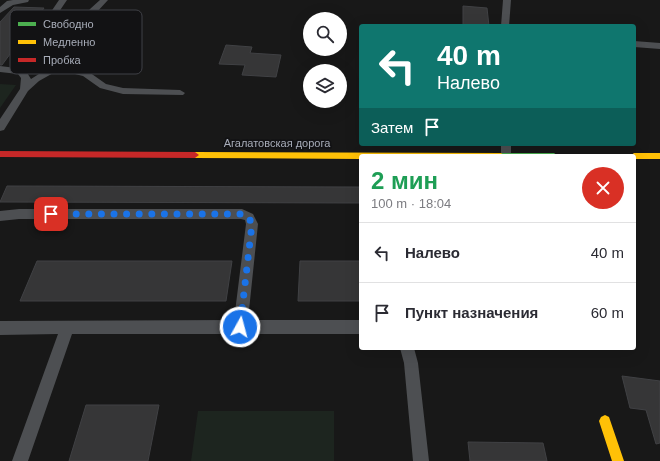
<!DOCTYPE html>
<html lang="ru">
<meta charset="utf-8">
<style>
:root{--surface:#fff;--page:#f2f2f3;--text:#2b2b33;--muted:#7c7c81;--line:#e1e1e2}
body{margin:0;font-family:Arial,sans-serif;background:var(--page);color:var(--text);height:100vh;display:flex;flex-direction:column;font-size:15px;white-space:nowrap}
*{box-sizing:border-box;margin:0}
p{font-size:13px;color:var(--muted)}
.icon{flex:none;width:22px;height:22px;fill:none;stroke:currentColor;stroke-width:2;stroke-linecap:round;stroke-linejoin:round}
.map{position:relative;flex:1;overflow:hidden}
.side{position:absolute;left:359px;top:154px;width:277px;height:196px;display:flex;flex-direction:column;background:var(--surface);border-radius:4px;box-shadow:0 4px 16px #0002}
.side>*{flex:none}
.top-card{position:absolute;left:359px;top:24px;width:277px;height:122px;border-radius:4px;box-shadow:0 4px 16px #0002;background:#0f766e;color:#fff;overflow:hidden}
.tools{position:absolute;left:303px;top:12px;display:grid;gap:8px}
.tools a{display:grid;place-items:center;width:44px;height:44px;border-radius:50%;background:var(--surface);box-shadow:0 4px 16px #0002;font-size:20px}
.pin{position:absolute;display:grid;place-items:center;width:34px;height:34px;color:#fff;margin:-17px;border-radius:8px;box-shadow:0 2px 6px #0006}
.me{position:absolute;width:44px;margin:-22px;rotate:7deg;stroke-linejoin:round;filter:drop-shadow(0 0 3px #0008)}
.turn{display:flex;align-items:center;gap:14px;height:84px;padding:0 12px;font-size:18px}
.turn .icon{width:52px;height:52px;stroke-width:2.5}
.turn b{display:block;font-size:28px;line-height:34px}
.then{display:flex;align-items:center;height:38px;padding:0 12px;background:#0003;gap:8px;font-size:15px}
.round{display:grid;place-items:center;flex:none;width:42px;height:42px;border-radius:21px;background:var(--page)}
.headline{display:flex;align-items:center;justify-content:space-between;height:68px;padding:0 12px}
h1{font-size:24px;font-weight:700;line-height:30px;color:#1e9e55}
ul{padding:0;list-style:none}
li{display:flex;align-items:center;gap:12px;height:60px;padding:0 12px;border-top:1px solid var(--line)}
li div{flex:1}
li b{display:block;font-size:15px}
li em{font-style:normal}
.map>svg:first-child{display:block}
.green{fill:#1d251f}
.building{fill:#363637;stroke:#404144}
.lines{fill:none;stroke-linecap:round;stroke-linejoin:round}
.lane{fill:#4d4f52;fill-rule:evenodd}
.fast{fill:#4caf50;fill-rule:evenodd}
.slow{fill:#ffc107;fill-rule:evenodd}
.jam{fill:#c62828;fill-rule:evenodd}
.route{stroke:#1a73e8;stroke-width:7;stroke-dasharray:0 12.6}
.labels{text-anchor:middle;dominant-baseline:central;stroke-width:3.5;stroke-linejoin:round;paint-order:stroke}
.street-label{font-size:11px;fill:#a8adb9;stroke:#121214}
.key{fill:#121214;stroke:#3f4046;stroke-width:1}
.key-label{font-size:11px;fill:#a8adb9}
</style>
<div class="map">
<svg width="660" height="461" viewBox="0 0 660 461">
<rect width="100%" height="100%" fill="#181818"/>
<path class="green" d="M0,84L16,85L0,108Z
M198,411H334V461H191Z"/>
<path class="building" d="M463,6L487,8L489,26H463Z
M14,7L44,8L2,65H0V22Z
M226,45L252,47L250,53L281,55L276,77L242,75L245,65L219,64Z
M7,186L361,187V203L0,202Z
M37,261H232L226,301H20Z
M300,261H361V301H298Z
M622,376L660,381V443L656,444L646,410L630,408Z
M86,405H159L148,461H69Z
M468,442L543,443L547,461H470Z"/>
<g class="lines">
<path class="lane" d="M13,0H29L28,2L13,5L0,13V7L7,1Z
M59,0H67L25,62L26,71L31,79L50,67L90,9L100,0H108L96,13L59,66L71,67L89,72L106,84L123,88L180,90L185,93L183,95L123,94L100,88L83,76L71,73L55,72L39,81L28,91L4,130L0,131V119L20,89L21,78L18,74L0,72V66L16,68L17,62Z
M503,0H511L509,26H501Z
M634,41L660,43V49L634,47Z
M501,144H511V156H501Z
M19,209H242L253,214L258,224L248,320H361V334H72L28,461H12L58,334L0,335V321L234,320L246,224L245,220L241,219H19L0,221V211Z
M400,348H414L418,363L429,461H413L404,363Z"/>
<path class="fast" d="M501,153H554L558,156H497Z"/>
<path class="slow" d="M195,152L501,153L505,156H361V159L195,158L191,155Z
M634,153H660V159H634V156H630Z
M605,415L609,417L624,461H612L599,421L601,417Z"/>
<path class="jam" d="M0,151L195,152L199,155L195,158L0,157Z"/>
</g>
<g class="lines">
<path class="route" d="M51,214H242L249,218L252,224L240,327"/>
</g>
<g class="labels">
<g class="street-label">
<text x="277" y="143">Агалатовская дорога</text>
</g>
</g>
<rect x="10" y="10" width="132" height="64" rx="6" class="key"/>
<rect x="18" y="22" width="18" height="4" fill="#4caf50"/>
<rect x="18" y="40" width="18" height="4" fill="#ffc107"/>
<rect x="18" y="58" width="18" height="4" fill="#c62828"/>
<g class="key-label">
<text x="43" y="28">Свободно</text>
<text x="43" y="46">Медленно</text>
<text x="43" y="64">Пробка</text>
</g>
</svg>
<div class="tools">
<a><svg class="icon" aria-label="search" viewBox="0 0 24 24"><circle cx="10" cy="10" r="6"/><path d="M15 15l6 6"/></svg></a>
<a><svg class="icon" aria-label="layers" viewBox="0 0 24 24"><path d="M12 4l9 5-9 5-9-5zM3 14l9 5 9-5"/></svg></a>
</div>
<div class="pin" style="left:51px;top:214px;background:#d93025"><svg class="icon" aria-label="arrive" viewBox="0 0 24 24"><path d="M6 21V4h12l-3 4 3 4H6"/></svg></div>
<svg class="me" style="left:240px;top:327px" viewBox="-20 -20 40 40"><circle r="17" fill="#1a73e8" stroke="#fff" stroke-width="3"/><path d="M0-11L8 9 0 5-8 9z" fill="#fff"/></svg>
<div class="top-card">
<div class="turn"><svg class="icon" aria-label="left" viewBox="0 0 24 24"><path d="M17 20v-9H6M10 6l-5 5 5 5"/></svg><div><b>40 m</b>Налево</div></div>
<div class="then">Затем<svg class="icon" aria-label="arrive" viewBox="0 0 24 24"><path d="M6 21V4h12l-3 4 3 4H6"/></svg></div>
</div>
<section class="side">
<div class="headline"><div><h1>2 мин</h1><p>100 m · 18:04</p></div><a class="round" style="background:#d93025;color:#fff"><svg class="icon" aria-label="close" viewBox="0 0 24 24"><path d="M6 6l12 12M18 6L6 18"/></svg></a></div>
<ul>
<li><svg class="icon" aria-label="left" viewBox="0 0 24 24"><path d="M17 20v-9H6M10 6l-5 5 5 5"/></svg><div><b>Налево</b></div><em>40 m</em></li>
<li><svg class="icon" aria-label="arrive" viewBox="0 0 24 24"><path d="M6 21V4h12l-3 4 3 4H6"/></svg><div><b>Пункт назначения</b></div><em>60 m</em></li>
</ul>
</section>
</div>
